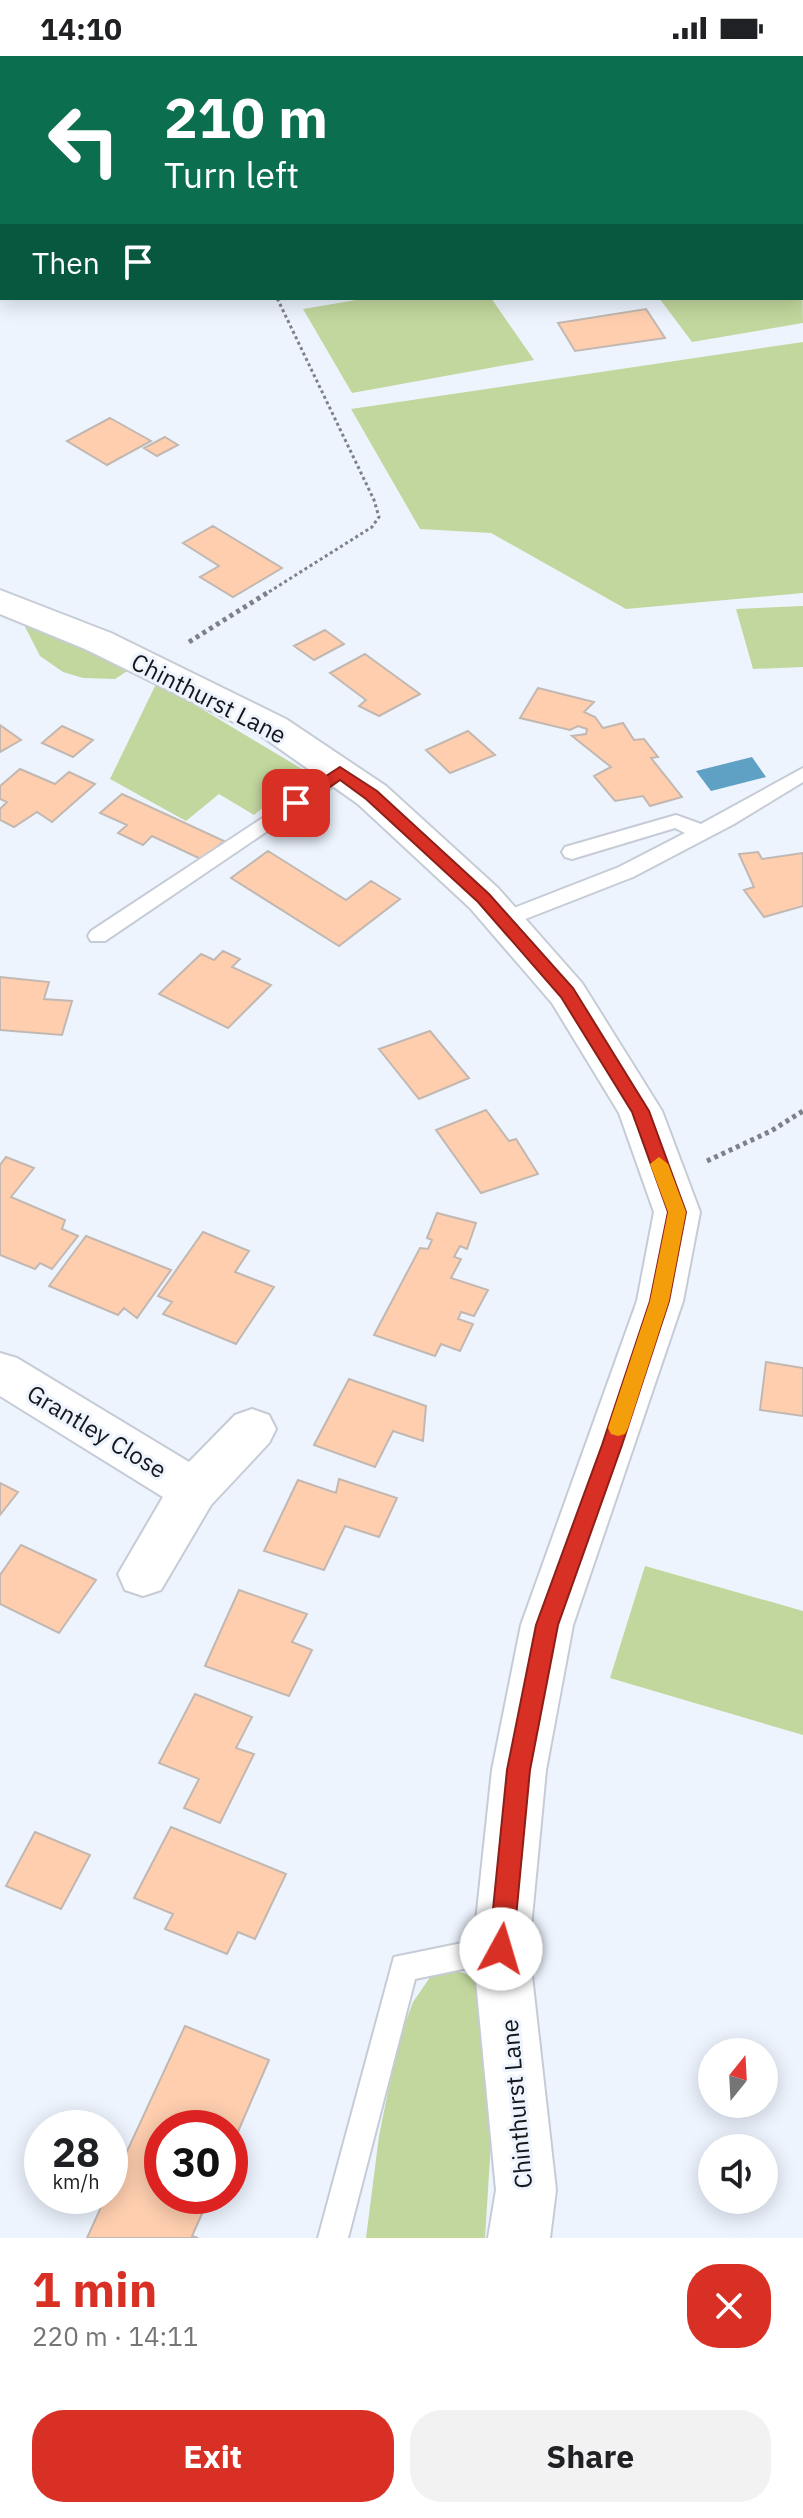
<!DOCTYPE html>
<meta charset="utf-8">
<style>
:root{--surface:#fff;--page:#f2f2f2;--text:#202124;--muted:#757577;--accent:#d93025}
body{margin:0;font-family:"IBM Plex Sans",sans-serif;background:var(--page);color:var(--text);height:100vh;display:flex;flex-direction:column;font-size:30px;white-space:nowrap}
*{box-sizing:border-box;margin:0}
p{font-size:26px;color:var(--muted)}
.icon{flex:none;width:44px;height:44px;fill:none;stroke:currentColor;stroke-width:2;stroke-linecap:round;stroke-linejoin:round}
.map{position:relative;height:2182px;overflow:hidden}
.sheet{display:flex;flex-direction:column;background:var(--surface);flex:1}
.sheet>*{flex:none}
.guide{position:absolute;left:0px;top:0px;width:804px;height:244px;box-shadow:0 4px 20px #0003;background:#0b6e4f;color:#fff;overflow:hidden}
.needle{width:52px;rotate:18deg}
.controls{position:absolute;left:698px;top:1982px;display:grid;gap:16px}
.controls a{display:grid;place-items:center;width:80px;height:80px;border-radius:50%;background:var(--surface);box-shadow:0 4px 20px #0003;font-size:40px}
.speed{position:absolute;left:24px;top:2054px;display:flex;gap:16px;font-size:40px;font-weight:700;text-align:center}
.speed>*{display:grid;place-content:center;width:104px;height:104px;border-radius:50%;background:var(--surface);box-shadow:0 4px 20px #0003;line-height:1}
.speed small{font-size:20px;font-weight:400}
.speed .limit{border:12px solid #d22;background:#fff;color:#111}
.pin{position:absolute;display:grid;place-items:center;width:68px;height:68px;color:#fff;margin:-34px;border-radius:16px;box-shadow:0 4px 12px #0006}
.me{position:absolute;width:88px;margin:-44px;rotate:6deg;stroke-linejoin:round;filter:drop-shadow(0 0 6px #0008)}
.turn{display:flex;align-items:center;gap:28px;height:168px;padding:0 32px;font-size:36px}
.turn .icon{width:104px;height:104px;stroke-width:2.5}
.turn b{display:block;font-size:56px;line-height:68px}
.then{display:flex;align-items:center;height:76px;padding:0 32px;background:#0003;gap:16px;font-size:30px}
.round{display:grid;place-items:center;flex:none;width:84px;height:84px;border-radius:32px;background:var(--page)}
.headline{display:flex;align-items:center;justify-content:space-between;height:136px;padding:0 32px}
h1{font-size:48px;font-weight:700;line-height:60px;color:var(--accent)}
.button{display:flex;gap:16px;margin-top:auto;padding:16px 32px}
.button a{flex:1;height:92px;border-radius:32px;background:var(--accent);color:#fff;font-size:32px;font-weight:700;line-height:92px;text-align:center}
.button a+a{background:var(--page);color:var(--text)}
.status{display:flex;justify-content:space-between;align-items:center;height:56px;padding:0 40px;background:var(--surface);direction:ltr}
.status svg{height:22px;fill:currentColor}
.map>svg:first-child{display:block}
.green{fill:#c2d79e}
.water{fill:#5fa1c4}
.building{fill:#feceaf;stroke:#c2b8b1;stroke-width:2}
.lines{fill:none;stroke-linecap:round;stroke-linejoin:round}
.lane-casing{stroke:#c6ccd6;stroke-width:4}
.street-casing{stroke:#c6ccd6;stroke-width:4}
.path-far1{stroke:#7d8188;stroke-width:3;stroke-dasharray:3 3;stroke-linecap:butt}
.path{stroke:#7d8188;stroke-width:5;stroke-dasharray:4 4;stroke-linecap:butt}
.lane{fill:#fff;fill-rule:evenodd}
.street{fill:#fff;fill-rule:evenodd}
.route{fill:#d93025;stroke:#8d1f18;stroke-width:2}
.slow{fill:#f59e0b}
.labels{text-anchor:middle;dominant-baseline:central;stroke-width:6;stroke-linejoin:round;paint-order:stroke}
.street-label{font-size:24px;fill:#15171a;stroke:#edf4fe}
</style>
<div class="status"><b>14:10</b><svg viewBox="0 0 49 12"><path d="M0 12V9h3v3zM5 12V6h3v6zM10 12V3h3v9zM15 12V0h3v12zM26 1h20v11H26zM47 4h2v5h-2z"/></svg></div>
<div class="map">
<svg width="803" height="2182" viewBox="0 0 803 2182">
<rect width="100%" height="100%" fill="#edf4fe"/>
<path class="green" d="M0,0H700L2,2V94Z
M802,212L803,267L692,286L659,242H802Z
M368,242H491L534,304L352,337L303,253Z
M803,286V537L626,553L491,477L420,473L351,353Z
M803,550V611L753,613L736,553Z
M21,563L132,612L115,623L83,622L63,616L40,600Z
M157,626L307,716L254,759L219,738L186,765L110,723Z
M645,1510L803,1555V1679L610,1622Z
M435,1914L460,1916L479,1922L499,1959L485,2182H366L379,2080L398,1986L413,1946Z"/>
<path class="water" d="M752,701L766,721L711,735L696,715Z"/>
<path class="building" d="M646,253L665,282L575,295L558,267Z
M110,362L151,385L107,409L67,385Z
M165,381L178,389L157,400L144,392Z
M213,470L282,512L233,541L200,521L219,510L183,487Z
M325,574L344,588L314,604L294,590Z
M365,598L420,638L379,660L359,650L366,644L330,617Z
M538,632L594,646L584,656L595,661L603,672L623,667L634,684L644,683L658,701L651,702L682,741L650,750L643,740L615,745L594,720L611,711L572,680L586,678L587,673L578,670L570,674L520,662Z
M0,669L21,684L0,696Z
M62,670L93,684L73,701L42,687Z
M468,675L495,699L450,717L426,694Z
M20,713L55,728L69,716L95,728L52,766L37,756L14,771L0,764V753L7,746L0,743V730Z
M122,738L224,785L203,804L152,780L143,789L118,777L127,769L100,757Z
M268,795L346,844L371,825L400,843L339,890L231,822Z
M758,796L762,803L803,797V850L764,861L744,834L754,831L739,798Z
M223,895L240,903L232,911L271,929L228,972L159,938L201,898L214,904Z
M0,921L49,926L44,943L72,945L62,979L0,974Z
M430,975L469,1022L419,1043L379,993Z
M486,1054L509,1085L516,1083L538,1118L481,1137L436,1074Z
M6,1101L34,1112L11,1141L65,1164L62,1173L78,1180L52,1213L40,1207L35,1213L0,1199V1109Z
M437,1157L476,1167L467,1193L460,1190L454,1201L461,1203L451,1222L488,1234L474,1260L461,1256L458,1263L473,1268L460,1295L441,1288L435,1300L374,1279L420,1192L428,1193L432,1184L427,1182Z
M203,1176L249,1195L235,1216L274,1231L236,1288L163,1258L172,1246L158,1240Z
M86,1180L171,1214L137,1262L124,1252L118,1259L49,1230Z
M766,1306L803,1312V1360L760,1354Z
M349,1323L426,1350L423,1385L393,1375L375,1411L314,1389Z
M339,1423L397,1442L379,1481L345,1470L324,1514L264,1495L298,1424L336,1437Z
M0,1427L18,1436L0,1459Z
M21,1489L96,1524L59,1577L0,1548V1519Z
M239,1534L307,1558L292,1586L312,1594L289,1640L205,1610Z
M195,1638L252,1661L236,1692L254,1698L220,1767L184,1752L199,1723L159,1707Z
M171,1771L286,1818L255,1883L238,1876L227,1898L165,1873L173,1858L134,1842Z
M35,1776L90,1799L61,1853L6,1830Z
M185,1970L269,2004L230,2094V2072H162V2140H210L192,2180L198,2182H87L106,2140H110V2132Z"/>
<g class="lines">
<defs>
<path id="lane" d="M715,0H729L713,2Z
M0,97H2V105H0Z
M340,711L350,717L347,721L105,885H91L88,880L91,875Z
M803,712V726L734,768L633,821L510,869H496L493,864L496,859L619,811L685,777L675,772L572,803L565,801L562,796L565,791L676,759L701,768Z
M501,1879L511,1883L515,1893L511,1903L415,1923L348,2182H318L394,1901Z"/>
<path id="street" d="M0,534L111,577L286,663L386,730L498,832L582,927L662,1055L700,1156L683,1245L573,1569L546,1714L529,1893L556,2134L550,2182H488L496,2134L473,1893L492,1714L521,1569L637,1245L654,1156L619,1057L552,947L470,852L358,748L260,679L85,593L0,558Z
M0,1297L17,1302L189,1406L235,1359L252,1353L269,1359L276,1373L269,1387L211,1449L161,1534L143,1540L125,1534L118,1518L163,1441L0,1340Z"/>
</defs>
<use href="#lane" class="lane-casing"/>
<use href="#street" class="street-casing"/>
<path class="path-far1" d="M264,539L372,471L379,461L374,444L277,242"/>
<path class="path" d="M189,586L267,537
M707,1105L771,1075L803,1055"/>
<use href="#lane" class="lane"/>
<use href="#street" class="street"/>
</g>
<path class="route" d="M340,711L377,735L489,838L573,932L649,1055L686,1156L669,1245L622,1389L558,1569L530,1714L513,1893L509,1901L501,1905L493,1901L489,1893L507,1714L536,1569L602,1389L650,1245L668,1156L632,1056L561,941L478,846L366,743L340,724L302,751H291V743Z"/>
<path class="slow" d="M659,1101L668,1108L686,1156L669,1245L628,1372L625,1378L618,1380L611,1378L608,1372L650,1245L668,1156L650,1108Z"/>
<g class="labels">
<g class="street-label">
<text transform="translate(209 642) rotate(27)">Chinthurst Lane</text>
<text transform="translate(97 1375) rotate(31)">Grantley Close</text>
<text transform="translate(516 2048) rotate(-95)">Chinthurst Lane</text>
</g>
</g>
</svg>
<div class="controls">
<a><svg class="needle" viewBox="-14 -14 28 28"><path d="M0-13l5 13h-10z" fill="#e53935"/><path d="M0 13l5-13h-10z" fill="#757577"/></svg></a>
<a><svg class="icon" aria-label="sound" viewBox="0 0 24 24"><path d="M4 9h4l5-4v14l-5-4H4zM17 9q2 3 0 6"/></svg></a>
</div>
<div class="speed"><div>28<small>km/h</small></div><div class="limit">30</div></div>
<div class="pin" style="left:296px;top:747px;background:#d93025"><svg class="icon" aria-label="arrive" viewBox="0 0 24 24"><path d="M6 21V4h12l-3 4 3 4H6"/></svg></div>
<svg class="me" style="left:501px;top:1893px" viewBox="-20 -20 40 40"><circle r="19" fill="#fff"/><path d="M0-13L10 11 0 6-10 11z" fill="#d93025"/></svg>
<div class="guide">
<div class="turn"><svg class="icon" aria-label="left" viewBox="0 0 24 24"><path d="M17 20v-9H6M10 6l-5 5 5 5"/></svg><div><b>210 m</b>Turn left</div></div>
<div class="then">Then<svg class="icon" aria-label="arrive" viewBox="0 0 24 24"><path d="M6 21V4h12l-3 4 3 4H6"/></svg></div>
</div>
</div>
<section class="sheet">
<div class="headline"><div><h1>1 min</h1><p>220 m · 14:11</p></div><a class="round" style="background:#d93025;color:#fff"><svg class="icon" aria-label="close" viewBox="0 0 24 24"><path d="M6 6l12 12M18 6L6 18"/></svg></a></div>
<div class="button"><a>Exit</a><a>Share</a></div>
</section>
